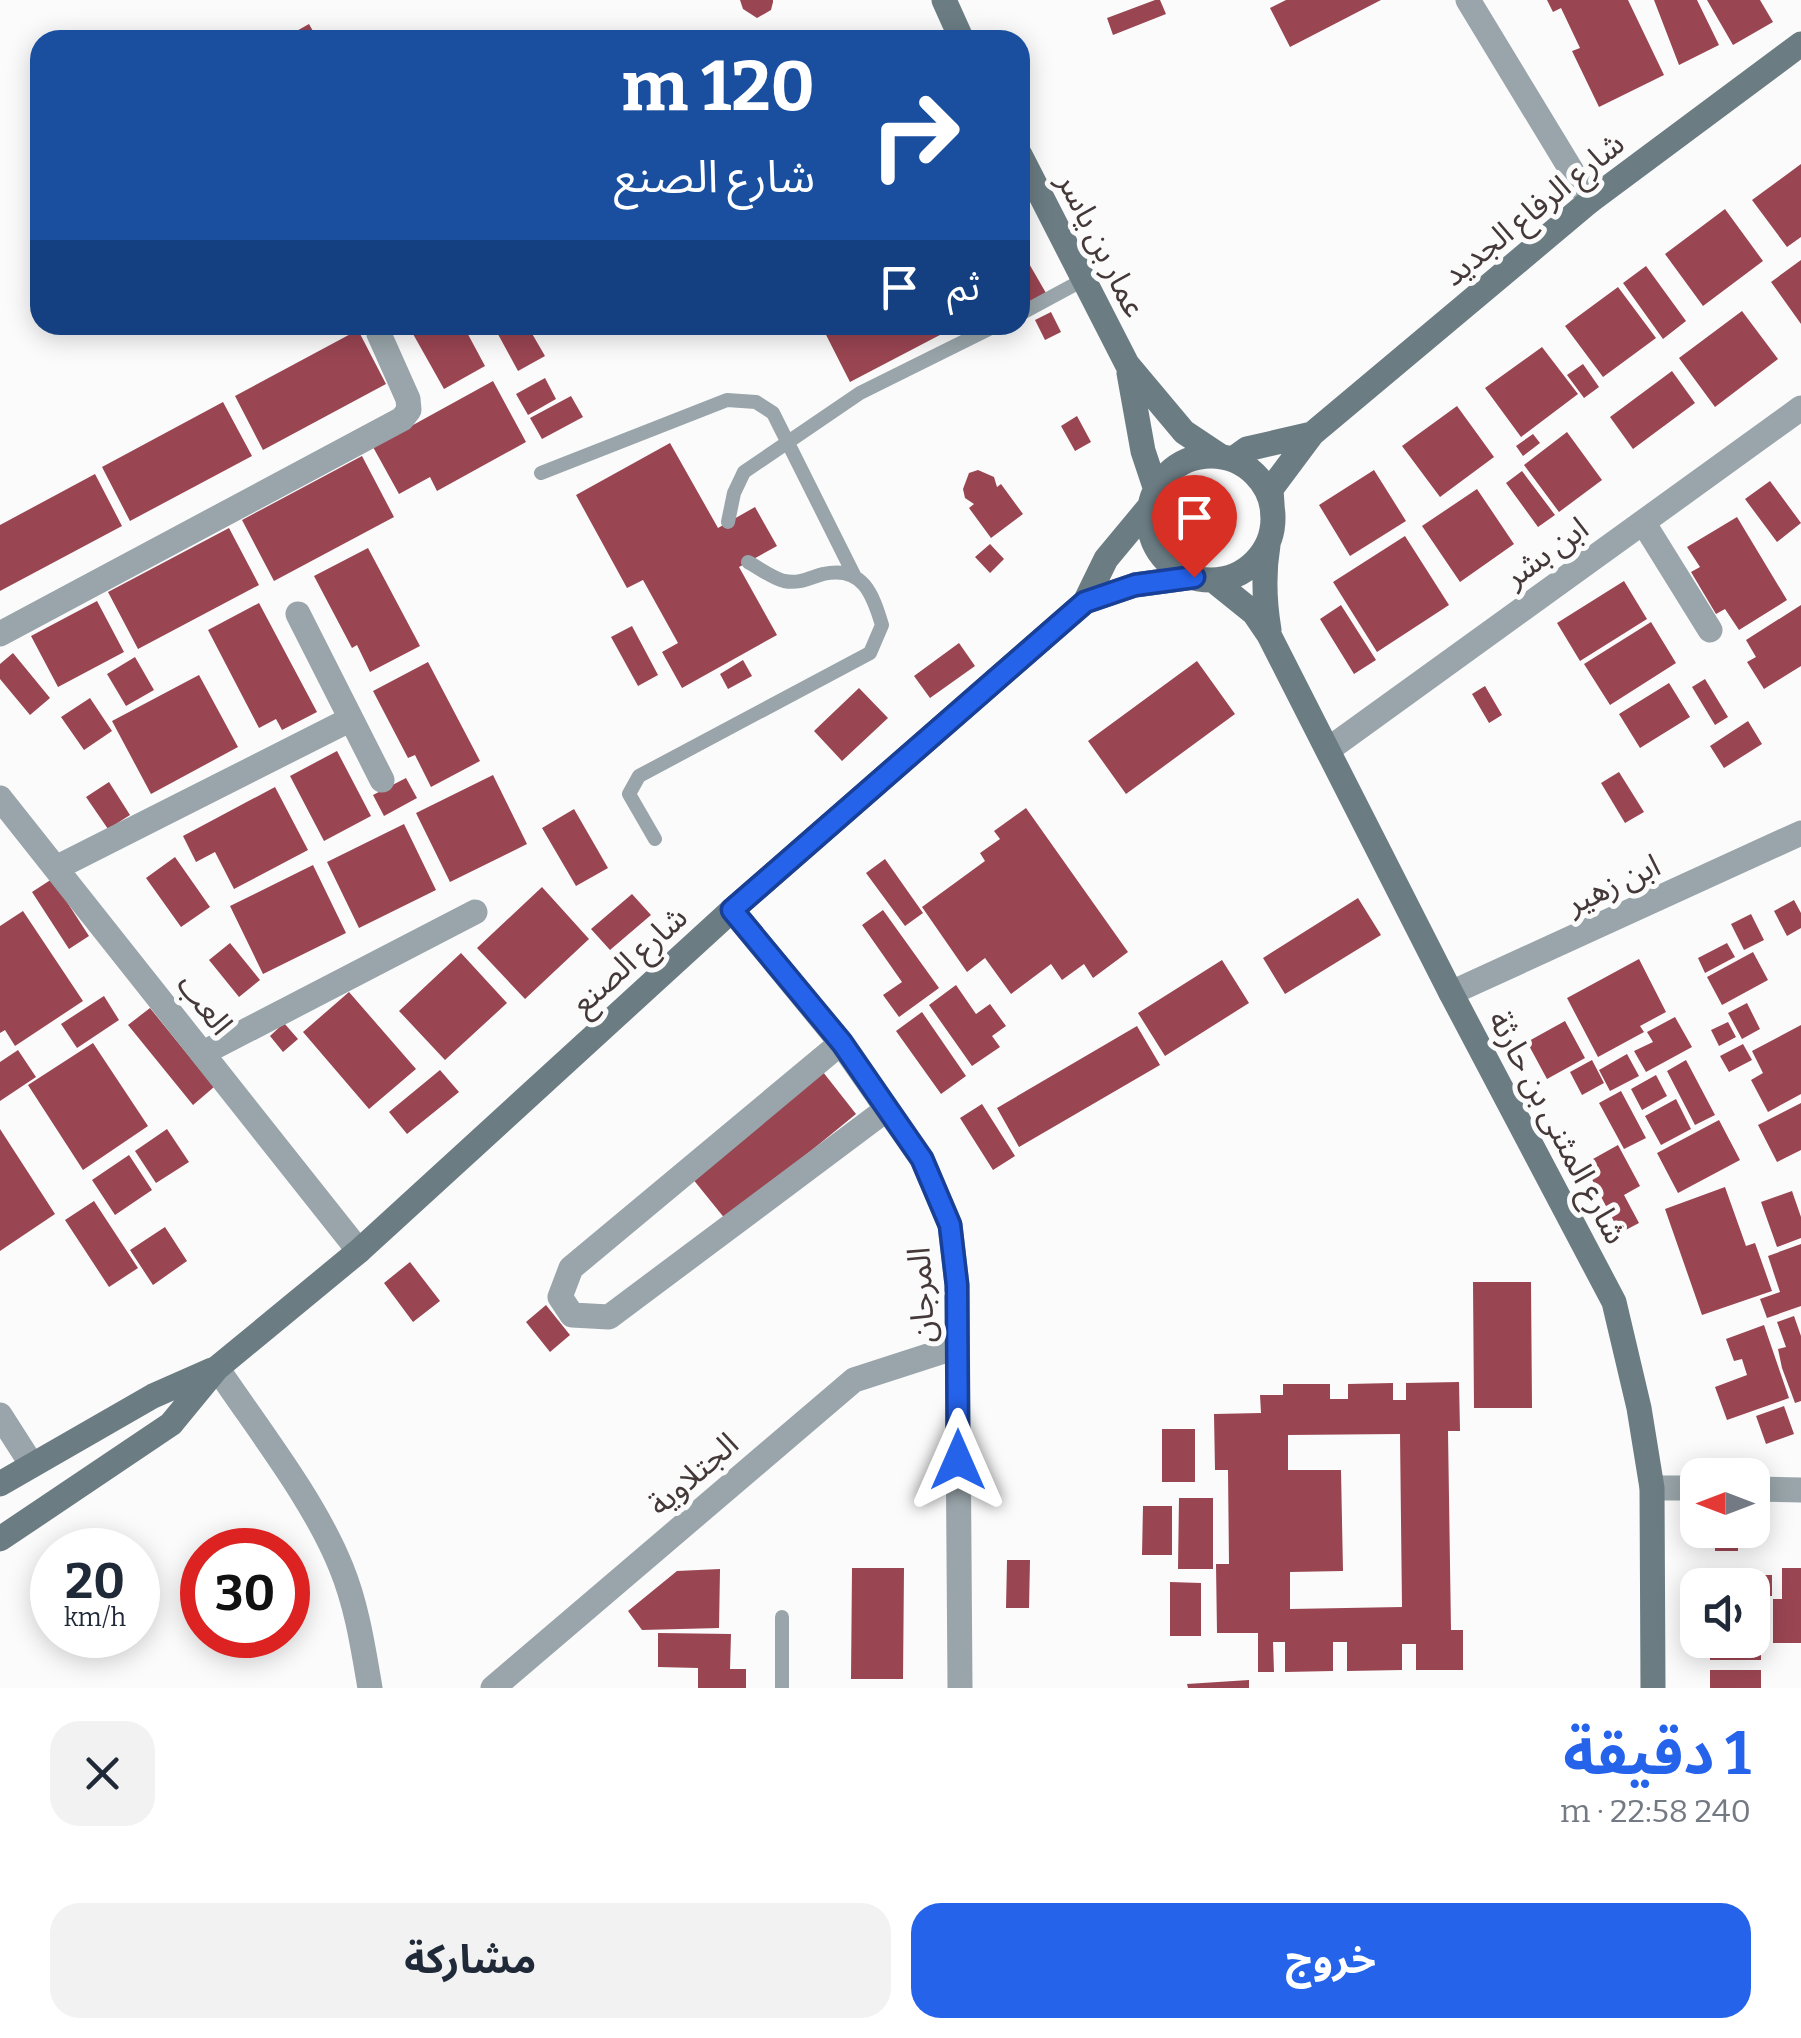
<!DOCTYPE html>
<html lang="ar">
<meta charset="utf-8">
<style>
:root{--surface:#fff;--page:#f2f2f3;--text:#1f2937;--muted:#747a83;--accent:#2563eb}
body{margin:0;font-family:Bitter,"Noto Sans Arabic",serif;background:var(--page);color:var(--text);direction:rtl;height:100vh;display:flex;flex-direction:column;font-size:38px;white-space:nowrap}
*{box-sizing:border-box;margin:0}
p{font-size:32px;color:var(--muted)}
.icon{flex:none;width:55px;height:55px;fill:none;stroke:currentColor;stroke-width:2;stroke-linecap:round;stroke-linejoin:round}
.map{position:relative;height:1688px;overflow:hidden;direction:ltr}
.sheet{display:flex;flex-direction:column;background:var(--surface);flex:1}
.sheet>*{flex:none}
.guide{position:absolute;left:30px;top:30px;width:1000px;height:305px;border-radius:30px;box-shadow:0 5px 25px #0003;direction:rtl;background:#1a4fa0;color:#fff;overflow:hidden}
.needle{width:65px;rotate:270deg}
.fabs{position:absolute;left:1680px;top:1458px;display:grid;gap:20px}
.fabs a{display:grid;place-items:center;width:90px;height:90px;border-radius:20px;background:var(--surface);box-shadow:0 5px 25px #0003;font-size:50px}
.speed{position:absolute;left:30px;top:1528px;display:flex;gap:20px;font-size:50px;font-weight:700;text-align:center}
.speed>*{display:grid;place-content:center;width:130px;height:130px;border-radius:50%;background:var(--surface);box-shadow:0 5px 25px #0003;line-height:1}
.speed small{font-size:25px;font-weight:400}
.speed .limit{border:15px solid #d22;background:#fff;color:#111}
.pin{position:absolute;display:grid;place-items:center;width:85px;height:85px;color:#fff;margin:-102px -42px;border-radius:50% 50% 50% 0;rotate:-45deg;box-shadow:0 0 10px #0007}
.pin .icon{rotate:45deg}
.me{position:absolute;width:110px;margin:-55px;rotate:0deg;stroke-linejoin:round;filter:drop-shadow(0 0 8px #0008)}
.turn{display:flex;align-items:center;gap:35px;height:210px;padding:0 50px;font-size:45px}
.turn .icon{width:130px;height:130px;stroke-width:2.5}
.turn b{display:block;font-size:70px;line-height:85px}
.then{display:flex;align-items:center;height:95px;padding:0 50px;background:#0003;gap:20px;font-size:38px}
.round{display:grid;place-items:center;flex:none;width:105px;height:105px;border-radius:30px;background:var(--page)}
.head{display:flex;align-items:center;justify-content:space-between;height:170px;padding:0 50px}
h1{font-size:60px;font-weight:700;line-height:75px;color:var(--accent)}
.primary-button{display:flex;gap:20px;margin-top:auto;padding:20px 50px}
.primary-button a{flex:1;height:115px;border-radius:30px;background:var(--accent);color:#fff;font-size:40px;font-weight:700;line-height:115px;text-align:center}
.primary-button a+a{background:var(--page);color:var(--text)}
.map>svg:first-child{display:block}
.building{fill:#9a4552;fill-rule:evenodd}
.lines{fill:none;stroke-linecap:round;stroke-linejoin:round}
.lane{stroke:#99a5aa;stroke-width:14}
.street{stroke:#99a5aa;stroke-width:25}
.secondary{stroke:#6b7c83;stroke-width:25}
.route-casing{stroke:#184099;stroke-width:25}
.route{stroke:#2563eb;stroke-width:18}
.labels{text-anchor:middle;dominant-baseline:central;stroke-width:10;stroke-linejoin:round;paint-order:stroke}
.street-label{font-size:32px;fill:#443838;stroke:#fbfbfb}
</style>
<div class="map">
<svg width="1801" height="1688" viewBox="0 0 1801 1688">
<rect width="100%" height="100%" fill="#fbfbfb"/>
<path class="building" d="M740,0H773V2L771,10L757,18L743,9Z
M1155,0H1160L1166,14L1113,35L1107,18Z
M1286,0H1381L1290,47L1270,8Z
M1547,0H1628L1664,75L1599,107L1572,51L1580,48L1561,8L1553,12Z
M1654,0H1697L1719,45L1679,65Z
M1707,0H1760L1773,22L1733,45Z
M309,24L318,40H287L286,37Z
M1801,164V237L1787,247L1752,200Z
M1725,209L1763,261L1703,306L1665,254Z
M1020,248L1046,293L1028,304L1020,289Z
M1801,260V324L1771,282Z
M1646,266L1686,321L1663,339L1623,283Z
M1618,287L1656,338L1603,377L1565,326Z
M1742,311L1778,359L1715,407L1679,358Z
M1051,312L1061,332L1045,340L1035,320Z
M408,325H463L485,366L444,389Z
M493,325H527L545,356L518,371Z
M821,325H959L850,382Z
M358,330L386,384L263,450L235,396Z
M1542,347L1578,394L1521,437L1485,388Z
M1583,364L1599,387L1584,398L1567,375Z
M1672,371L1695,403L1633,449L1610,417Z
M545,378L556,399L528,415L516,394Z
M493,381L526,442L437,491L430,477L399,494L373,447Z
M571,396L583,417L542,439L530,418Z
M223,402L252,456L130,521L102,467Z
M1457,406L1494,457L1440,497L1402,446Z
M1077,416L1091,442L1075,451L1061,426Z
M1567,432L1602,480L1559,512L1524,465Z
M1533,434L1540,443L1523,456L1516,446Z
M670,443L718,528L755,507L777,546L739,567L777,635L682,688L662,652L678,643L643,580L627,588L576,495Z
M362,456L394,517L274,581L242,520Z
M978,470L994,477L997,487L1001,484L1023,514L991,538L969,508L974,504L965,498L963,489L969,473Z
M1374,470L1406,521L1350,556L1319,505Z
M1522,471L1555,515L1538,527L1506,483Z
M95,474L122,526L0,591V525Z
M1770,481L1801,523L1777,542L1745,499Z
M1477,489L1514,544L1460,582L1422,526Z
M1737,517L1787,600L1739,630L1725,609L1716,614L1691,572L1700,567L1687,547Z
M229,528L259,585L138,649L108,592Z
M1405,536L1449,605L1377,652L1333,582Z
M990,544L1004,559L990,573L975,557Z
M368,548L420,646L370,672L357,645L352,648L314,576Z
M1624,581L1647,619L1580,661L1557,623Z
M97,601L124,652L58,687L31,636Z
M259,603L317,712L282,730L276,719L259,728L208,630Z
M1341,605L1376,660L1354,674L1320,619Z
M1801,605V666L1764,689L1747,662L1756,657L1746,640Z
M1651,622L1676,663L1610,705L1584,664Z
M632,626L658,675L638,686L611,637Z
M959,643L975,666L930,698L914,676Z
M13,653L50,698L30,715L0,679V664Z
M135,657L154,690L126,706L107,674Z
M743,660L752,676L728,689L720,674Z
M1197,661L1235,714L1126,794L1088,741Z
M428,662L480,761L431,787L415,755L408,758L373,691Z
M199,675L238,747L151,794L112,721Z
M1705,679L1728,717L1715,725L1692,687Z
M1669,683L1690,717L1640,748L1619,714Z
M1485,686L1502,715L1489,723L1472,694Z
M859,688L888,718L842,761L814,731Z
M90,698L112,731L84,750L61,717Z
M1748,721L1762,744L1724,768L1710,746Z
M337,751L371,816L324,841L290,776Z
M1619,772L1644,812L1625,823L1601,783Z
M493,775L527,844L450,882L416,813Z
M406,778L417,798L384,816L373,795Z
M109,782L130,815L108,829L86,797Z
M275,787L308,850L234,889L215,852L196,862L183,836Z
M1026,808L1128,952L1093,978L1084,964L1062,980L1051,964L1011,994L985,958L967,972L922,907L985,861L980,853L1000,839L994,831Z
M574,809L608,868L576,886L542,828Z
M404,824L436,890L359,928L327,862Z
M175,857L210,907L181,927L146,878Z
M885,859L923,913L905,926L866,873Z
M313,865L346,933L263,974L230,906Z
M52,879L89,936L69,949L32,892Z
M542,887L589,939L525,999L477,948Z
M632,894L651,915L610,950L591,929Z
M1358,898L1381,935L1285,994L1263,958Z
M1794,900L1801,913V928L1787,936L1774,911Z
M883,910L939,988L899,1017L883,995L902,982L862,925Z
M23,911L83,1001L15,1046L5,1030L0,1033V926Z
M1751,914L1764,940L1744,950L1731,924Z
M230,943L260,980L239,997L209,960Z
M1727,943L1735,957L1705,973L1698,958Z
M1753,952L1768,980L1722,1005L1707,977Z
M461,953L507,1003L445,1060L399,1011Z
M1639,959L1666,1012L1640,1026L1644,1032L1598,1057L1567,998Z
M1222,960L1249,1003L1165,1056L1138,1013Z
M956,985L976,1014L990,1004L1006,1026L992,1036L1000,1047L972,1066L929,1005Z
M349,992L416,1069L369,1109L303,1032Z
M104,996L119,1020L77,1048L61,1024Z
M1747,1003L1760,1029L1742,1039L1728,1013Z
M150,1008L214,1087L193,1105L128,1025Z
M922,1012L966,1076L941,1094L896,1031Z
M1675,1017L1692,1047L1646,1072L1634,1051L1653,1042L1647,1032Z
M1565,1021L1585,1058L1547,1079L1527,1042Z
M1728,1022L1736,1037L1719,1046L1711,1030Z
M284,1023L298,1039L283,1052L270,1036Z
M1801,1025V1094L1768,1112L1751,1080L1763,1073L1752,1051Z
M1137,1026L1160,1065L1019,1147L997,1108Z
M93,1043L148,1126L83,1170L28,1085Z
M1743,1044L1752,1060L1729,1072L1720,1056Z
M18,1050L36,1077L0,1101V1062Z
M1627,1054L1639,1076L1610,1091L1599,1070Z
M1592,1060L1604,1083L1582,1095L1570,1072Z
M1686,1060L1715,1115L1695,1125L1667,1071Z
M440,1070L459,1092L407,1134L389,1112Z
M823,1072L856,1114L726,1220L692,1178Z
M1656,1075L1667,1096L1642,1110L1631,1089Z
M1621,1091L1646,1138L1624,1149L1599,1103Z
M1676,1099L1691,1129L1661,1145L1645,1116Z
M1801,1103V1150L1777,1162L1758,1125Z
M982,1104L1015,1156L993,1170L960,1118Z
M1719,1120L1740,1160L1678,1193L1657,1153Z
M0,1129L55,1214L0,1251Z
M167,1129L189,1162L156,1183L135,1151Z
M1618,1145L1640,1186L1624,1195L1639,1223L1620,1233L1584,1164Z
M129,1155L152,1190L115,1215L92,1180Z
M1725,1187L1746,1246L1755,1243L1772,1291L1702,1315L1665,1209Z
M1792,1191L1801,1217V1238L1777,1247L1761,1202Z
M94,1201L138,1268L109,1287L65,1220Z
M165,1227L187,1261L153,1285L130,1250Z
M1801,1244V1306L1767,1318L1760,1299L1780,1292L1768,1256Z
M410,1262L440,1301L413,1322L384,1283Z
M1473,1282H1531L1532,1408H1474Z
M546,1305L570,1335L550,1352L526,1322Z
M1794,1316L1801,1336V1401L1795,1403L1782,1368L1778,1349L1786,1347L1777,1322Z
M1764,1325L1789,1398L1727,1420L1715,1387L1747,1375L1742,1359L1734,1361L1726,1339Z
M1459,1382L1460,1431H1448L1451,1630H1463V1670H1416V1644H1402V1670L1347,1671V1642H1333V1671L1285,1672V1642H1273L1274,1672H1258V1633H1217L1216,1564H1229L1228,1470H1215L1214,1414L1261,1413L1260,1395H1283V1384H1330V1399H1348V1384L1393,1383V1400H1406V1383ZM1400,1434L1402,1607L1290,1609V1572L1343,1571L1341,1470H1288V1435Z
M1784,1406L1794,1434L1766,1444L1756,1416Z
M1162,1429H1195V1482H1162Z
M1179,1498H1213V1569H1178Z
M1143,1506H1172V1555H1142Z
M1715,1532H1738V1551H1715Z
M1007,1560H1030L1029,1608H1006Z
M852,1568H904L903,1679H851Z
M1782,1568H1801V1643H1773V1599H1782Z
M720,1569L719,1628L642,1630L628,1611L677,1571Z
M1715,1575H1772V1596H1752V1585H1715Z
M1170,1582L1201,1583V1636H1170Z
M658,1633L731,1634L730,1669H746V1688H698V1668L658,1667Z
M1752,1634H1761V1660H1710V1640H1752Z
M1710,1670H1761V1688H1710Z
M1249,1680V1688H1188L1187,1684Z"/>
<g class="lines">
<path class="lane" d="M1020,314L1083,280
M541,473L727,400L756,402L773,413L855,577
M728,522L734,493L744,472L860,393L997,325
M655,839L629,794L639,776L870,653L882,625C873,595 863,565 823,574C809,578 800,584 784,581C772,578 759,568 748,562
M782,1617V1688"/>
<path class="street" d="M1468,0L1590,201
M1643,522L1710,630
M298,614L382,780
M0,634L402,419L409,410L408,399L379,334
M1329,749L1801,408
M0,798L359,1251
M56,868L351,719
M732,910L841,1043L922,1159L950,1225L957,1285L960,1688
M1451,993L1801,833
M841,1043L571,1268L560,1297L572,1315L609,1317L887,1109
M203,1053L475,912
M217,1368C258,1429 314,1500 341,1567C357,1606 363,1647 370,1688
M0,1415L32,1465
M1652,1488H1698
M1752,1489L1801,1490
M493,1688L854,1380L956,1347"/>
<path class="secondary" d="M944,0L962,40
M1020,155L1127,364L1184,432L1220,456
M1129,373L1143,451L1156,490
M1149 518a62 62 0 1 1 124 0a62 62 0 1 1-124 0Z
M1233,459L1247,449L1312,434
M1273,519L1271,489L1312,434L1590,201L1801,44
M1268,545C1263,575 1264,600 1269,630
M1213,580L1254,613L1269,635L1451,993L1614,1302L1639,1408L1652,1488L1653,1688
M1085,602L1135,585L1194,577
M0,1484L153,1396L212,1370
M0,1539L171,1424L217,1368L359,1251L732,910L1085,602L1106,559L1150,506"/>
</g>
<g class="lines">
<defs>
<path id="route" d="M958,1460L957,1285L950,1225L922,1159L842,1043L732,910L1085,602L1135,585L1194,577"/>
</defs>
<use href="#route" class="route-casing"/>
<use href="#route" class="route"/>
</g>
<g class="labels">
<g class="street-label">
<text transform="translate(1533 209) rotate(-39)">شارع الرفاع الجديد</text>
<text transform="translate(1102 245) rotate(63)">عمار بن ياسر</text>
<text transform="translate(1546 552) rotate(-36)">ابن بشر</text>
<text transform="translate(1613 884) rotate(-25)">ابن زهير</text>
<text transform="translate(629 960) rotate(-42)">شارع الصنع</text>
<text transform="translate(205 1004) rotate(52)">العب</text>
<text transform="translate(1558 1127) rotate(62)">شارع المثنى بن حارثة</text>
<text transform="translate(921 1295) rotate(-93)">المرجان</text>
<text transform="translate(693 1474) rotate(-41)">الجتلاوية</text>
</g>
</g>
</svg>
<div class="fabs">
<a><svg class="needle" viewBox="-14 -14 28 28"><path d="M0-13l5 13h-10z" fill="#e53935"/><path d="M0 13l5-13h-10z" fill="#747a83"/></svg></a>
<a><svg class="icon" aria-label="sound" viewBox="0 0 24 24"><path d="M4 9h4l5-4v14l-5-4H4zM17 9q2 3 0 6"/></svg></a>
</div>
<div class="speed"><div>20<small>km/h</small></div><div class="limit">30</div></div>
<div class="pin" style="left:1194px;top:577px;background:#d93025"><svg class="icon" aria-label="arrive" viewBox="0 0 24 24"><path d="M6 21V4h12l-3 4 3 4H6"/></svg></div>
<svg class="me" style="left:958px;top:1460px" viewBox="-20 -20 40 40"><path d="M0-17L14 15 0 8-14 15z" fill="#2563eb" stroke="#fff" stroke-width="4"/></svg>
<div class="guide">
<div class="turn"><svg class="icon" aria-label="right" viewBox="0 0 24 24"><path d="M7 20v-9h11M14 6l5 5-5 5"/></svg><div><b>120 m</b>شارع الصنع</div></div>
<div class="then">ثم<svg class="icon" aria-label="arrive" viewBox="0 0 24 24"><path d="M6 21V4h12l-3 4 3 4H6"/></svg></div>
</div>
</div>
<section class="sheet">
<div class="head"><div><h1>1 دقيقة</h1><p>240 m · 22:58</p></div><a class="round"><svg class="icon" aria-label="close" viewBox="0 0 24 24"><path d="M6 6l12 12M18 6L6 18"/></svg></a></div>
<div class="primary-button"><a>خروج</a><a>مشاركة</a></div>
</section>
